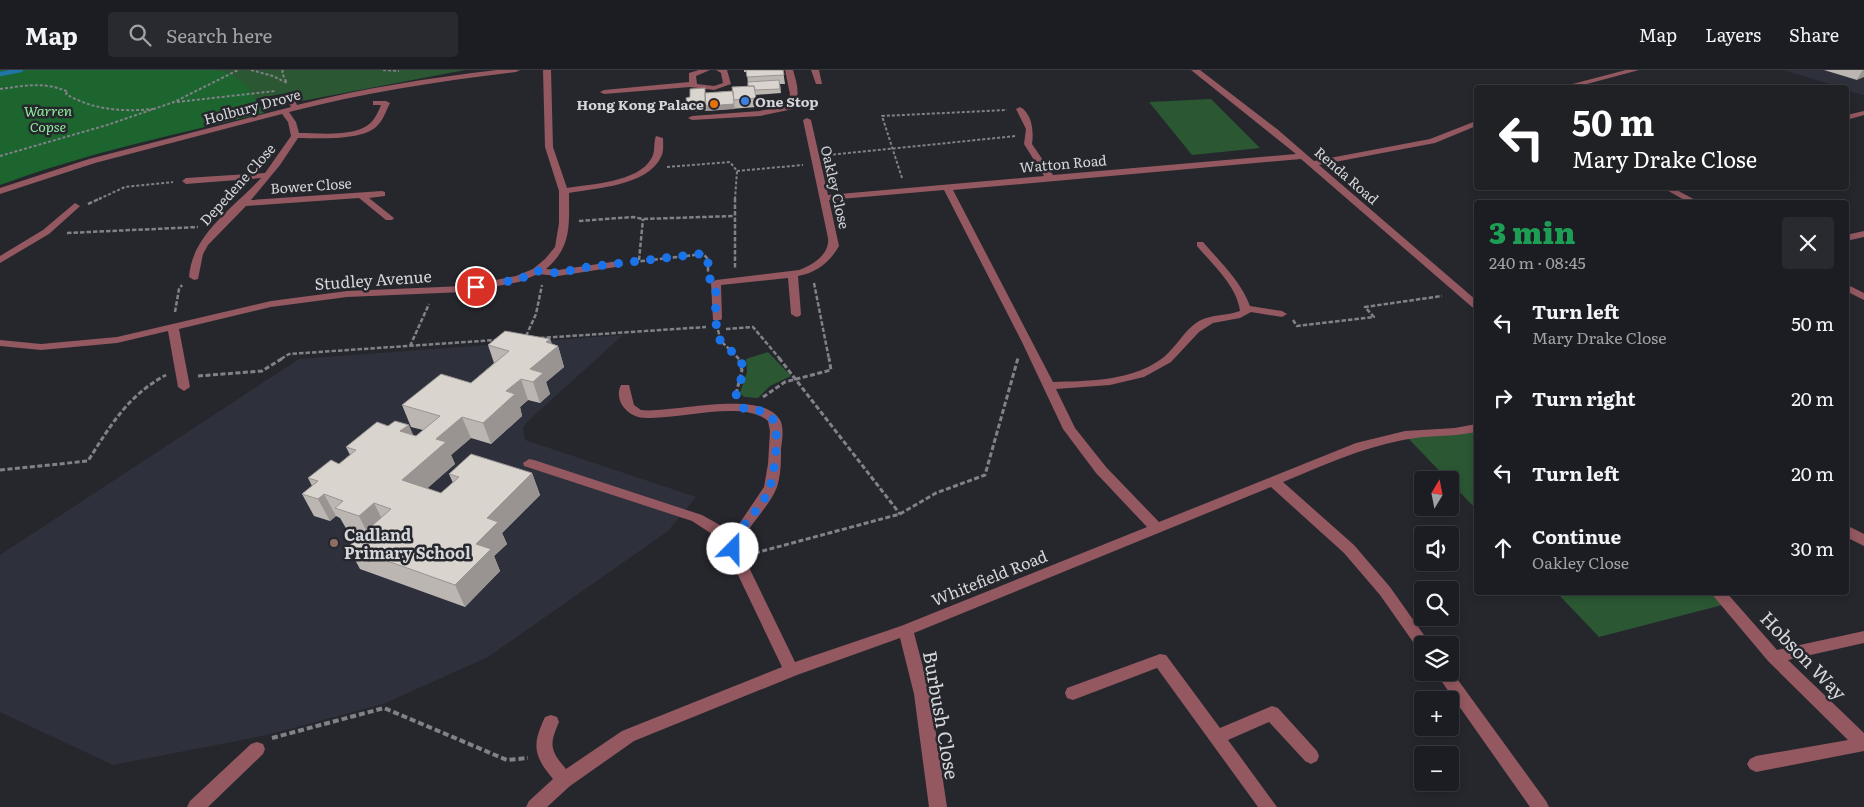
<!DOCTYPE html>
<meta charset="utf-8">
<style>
:root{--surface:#1c1d22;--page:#292a2f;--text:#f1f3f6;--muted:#a0a2a5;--line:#3a3b40}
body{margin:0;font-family:Literata,serif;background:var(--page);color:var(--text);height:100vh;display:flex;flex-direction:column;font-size:19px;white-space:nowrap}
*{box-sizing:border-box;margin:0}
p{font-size:16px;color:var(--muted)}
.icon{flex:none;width:28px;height:28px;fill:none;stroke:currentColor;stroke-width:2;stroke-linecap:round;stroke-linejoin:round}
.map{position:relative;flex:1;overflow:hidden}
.sheet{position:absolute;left:1474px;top:130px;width:375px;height:395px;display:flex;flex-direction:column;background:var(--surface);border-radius:5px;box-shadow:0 2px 8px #0003,0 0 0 1px var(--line)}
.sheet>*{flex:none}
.top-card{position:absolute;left:1474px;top:15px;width:375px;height:105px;border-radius:5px;box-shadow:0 2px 8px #0003,0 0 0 1px var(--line);background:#202124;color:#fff;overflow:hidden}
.needle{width:32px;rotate:10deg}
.fabs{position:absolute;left:1414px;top:401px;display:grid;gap:10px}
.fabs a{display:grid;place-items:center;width:45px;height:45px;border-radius:5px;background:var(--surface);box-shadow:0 2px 8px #0003,0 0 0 1px var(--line);font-size:25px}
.pin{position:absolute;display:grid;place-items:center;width:42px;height:42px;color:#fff;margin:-21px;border:2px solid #fff;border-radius:50%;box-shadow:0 1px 5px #0007}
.me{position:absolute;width:55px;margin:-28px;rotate:22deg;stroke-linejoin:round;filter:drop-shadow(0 0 4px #0008)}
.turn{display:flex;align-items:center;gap:18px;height:105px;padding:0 15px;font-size:22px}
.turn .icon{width:65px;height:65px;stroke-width:2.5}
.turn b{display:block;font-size:35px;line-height:42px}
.round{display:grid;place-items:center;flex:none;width:52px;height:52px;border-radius:5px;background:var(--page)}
.overview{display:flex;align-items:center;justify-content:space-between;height:85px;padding:0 15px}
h1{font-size:30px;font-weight:800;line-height:38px;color:#1e9e55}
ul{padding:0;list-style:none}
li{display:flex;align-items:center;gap:15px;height:75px;padding:0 15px}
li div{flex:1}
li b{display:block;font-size:19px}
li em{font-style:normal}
header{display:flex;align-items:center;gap:30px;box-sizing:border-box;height:70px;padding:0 25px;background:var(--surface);border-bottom:1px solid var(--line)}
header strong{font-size:24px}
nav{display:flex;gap:28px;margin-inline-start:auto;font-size:18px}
.search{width:350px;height:45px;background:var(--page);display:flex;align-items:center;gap:12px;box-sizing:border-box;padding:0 18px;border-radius:5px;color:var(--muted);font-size:19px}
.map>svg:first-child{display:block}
.built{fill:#2e303b}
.green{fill:#2b5733}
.forest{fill:#1c652e}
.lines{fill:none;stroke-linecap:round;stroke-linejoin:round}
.stream{stroke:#1f74a8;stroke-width:4.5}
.path-far3{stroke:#818287;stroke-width:2;stroke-dasharray:3 2;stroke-linecap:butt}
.path-far2{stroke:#818287;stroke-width:2.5;stroke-dasharray:4.5 2;stroke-linecap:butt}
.path-far1{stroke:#818287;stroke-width:3;stroke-dasharray:5 2.5;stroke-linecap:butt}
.path{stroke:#818287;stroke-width:4;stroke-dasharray:6 3;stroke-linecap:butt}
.minor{fill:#935860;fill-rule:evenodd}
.wall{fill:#bbb6b2}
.shaded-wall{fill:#999491}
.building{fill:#dad4cf;stroke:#999491}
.route{stroke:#1a73e8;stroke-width:9;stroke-dasharray:0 16.2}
.shop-dot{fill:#3f7fe0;stroke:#26272d;stroke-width:2}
.food-dot{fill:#e8710a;stroke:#26272d;stroke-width:2}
.education-dot{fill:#8d6e63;stroke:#26272d;stroke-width:2}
.labels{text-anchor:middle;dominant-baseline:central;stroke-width:5;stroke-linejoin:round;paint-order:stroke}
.far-poi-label{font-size:14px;font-weight:bold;fill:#d5d6da;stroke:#26272d;text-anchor:start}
.far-street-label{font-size:14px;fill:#d5d6da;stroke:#26272d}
.far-park-label{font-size:14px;font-style:italic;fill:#8eed9d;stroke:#26272d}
.street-label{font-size:16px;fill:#d5d6da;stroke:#26272d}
.poi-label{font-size:16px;font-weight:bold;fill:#d5d6da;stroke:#26272d;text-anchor:start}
.near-street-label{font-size:19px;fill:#d5d6da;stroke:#26272d}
</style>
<header>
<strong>Map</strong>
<div class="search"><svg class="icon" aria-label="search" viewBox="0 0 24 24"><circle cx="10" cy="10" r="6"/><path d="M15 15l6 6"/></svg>Search here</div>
<nav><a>Map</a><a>Layers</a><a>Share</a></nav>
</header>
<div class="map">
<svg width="1864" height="737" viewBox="0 0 1864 737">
<rect width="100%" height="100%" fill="#26272d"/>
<path class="built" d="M1784,0H1864V25L1846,20V18L1839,17Z
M623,265L528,351L523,358L525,370L696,427L668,461L488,587L383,634L267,665L113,695L0,642V485L299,289Z"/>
<path class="green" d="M213,0H465L302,31L297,21L255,29Z
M1211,29L1260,78L1192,85L1149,32Z
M768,282L791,306L770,316L758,328L744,327L740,323L747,302L746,289Z
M1476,358V439L1405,365L1455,362Z
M1557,523H1717L1726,534L1599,567Z"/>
<path class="forest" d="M0,0H217C244,7 250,20 264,43C176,64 86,83 0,115Z"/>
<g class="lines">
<path class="stream" d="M0,4L21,0"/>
<path class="path-far3" d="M251,0L273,6L287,13
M283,0L282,3L287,13
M383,0L399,1
M0,19C24,16 45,11 68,22L66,24C93,40 122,42 153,39
M177,32L275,21
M828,85L1016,66
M0,86L107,55L174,32L238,0
M667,97L730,92L737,101L735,129
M737,101L803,95
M902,108L882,46L1007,40
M99,129L125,117L173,112"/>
<path class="path-far2" d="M735,128V198
M88,134L101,128
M579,151L633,147L643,149L733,146
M67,163L198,157
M639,190L643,149
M634,192L703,184L708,189V202
M814,213L829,289
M175,242L179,219L182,215
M1293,250L1297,256L1374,247L1365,237L1442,226
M726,259L753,257L780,289
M718,260L721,271L739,289
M526,266L536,244L542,215
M540,268L706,257
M410,276L429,234
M281,289L289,284L496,270"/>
<path class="path-far1" d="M779,288L900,444
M198,306L262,301L283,288
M736,324L742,300L738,288
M763,327L785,312L831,300L829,288
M0,400L88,391C110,356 128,325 166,305
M755,483L900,444L936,423L985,405L1018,288"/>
<path class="path" d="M272,668L384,638L507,690L528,688"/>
<path class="minor" d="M497,0H520L516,2C439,11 363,23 289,42L296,52L299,63C319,63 351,67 368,55C375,50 378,42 381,35H373V31H386L390,33C386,41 383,51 376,57C360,71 318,68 298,68L280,95L251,130L382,121L385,122V126L369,128L394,148L392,150H386L359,128L246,136L208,175L203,184L198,209L194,210L189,207C192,164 234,138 261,108L186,114L182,111L186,108L265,103L291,66L288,52L282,44L95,93L0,124V118L89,89L291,37L285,26L286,24H292L297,35C363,18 430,8 497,0Z
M543,0H551L553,77L567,118C591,114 638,112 651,89C656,82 653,73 656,66L663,68C663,74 664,82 661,87C647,116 596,118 569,123C569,155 572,177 546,199L558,200L618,191L623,194L622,196L558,206L538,204L519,212L464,222L347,227L271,237L179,259L190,317L184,321L178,317L168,261L117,273L41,280L0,276V270L41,274L117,267L271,231L347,221L464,216L516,206L533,199L545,189L555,177L559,153V121L545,77Z
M699,0H710L696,6L697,14L714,16L723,13L721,3L716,0H727L731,14L714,20L690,17L604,24L600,22L604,20L689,12V3Z
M785,0H793C797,13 801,26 793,39L760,46L692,50L688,48L692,46L760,41L787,35L790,24Z
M811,0H819L822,14H816Z
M1191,0H1200L1277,59L1314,91L1430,69L1476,51V56L1435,73L1319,95L1476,230V238L1472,237L1301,89L953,120L1053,312C1090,311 1133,311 1164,287C1177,276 1185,259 1199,251C1212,244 1227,246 1240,241C1237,216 1212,194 1197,176V172H1203C1220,192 1241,211 1250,236L1282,241L1287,244L1282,247L1251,242L1240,248L1213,253L1199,262L1171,292L1144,307L1110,315L1056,319L1075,358L1106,397L1159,452L1356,373L1405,361L1455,358L1476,354V362C1452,367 1427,365 1403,370C1361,378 1322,396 1283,412L1354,475L1390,517L1431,575H1422V581L1418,579L1380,525L1344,483L1271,417L914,563L930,624L947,737H929L914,624L900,568L797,605L634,671L570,716L547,737H526L529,731L553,709C533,685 532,675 545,647L551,645L557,647L559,652C549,675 550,680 566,699L622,661L782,597L727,482L715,466L692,451L524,396L523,393L529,389L534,390L702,445L725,458L731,466L764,417L768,394L770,361L768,351C741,328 671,353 638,347C625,343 614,329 621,315H629L634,335L641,340C671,344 765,317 781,352C784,361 782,370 781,379C781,392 781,404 777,417C768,440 746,455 740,479L795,592L901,556L1147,457L1096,403L1063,359L1022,272L944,120L829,130L839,176C830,192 816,203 798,206L801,244L800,246L796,247L791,244L788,208L721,215L722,248L721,250H713L711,213L716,210L799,200C813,195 830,184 828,168L803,50L807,48L811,50L828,125L1044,106L1024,74L1026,59L1016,39L1020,37C1032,43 1034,62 1032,74L1053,105L1296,84Z
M1626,0H1639L1572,18H1557Z
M1864,41V45L1850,49L1846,47L1847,45Z
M1663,118H1673L1699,132H1688Z
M75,133L80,136L78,138L49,164L0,193V186L43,160Z
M1864,161V167L1846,171V165Z
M1846,214L1864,223V230L1846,221Z
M1846,455L1864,464V476L1846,467Z
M1710,522H1726L1777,580L1864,561V573L1788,590L1864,663V681L1756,702L1750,699L1747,694L1750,689L1756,686L1848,670L1768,591Z
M1160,584L1166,585L1220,658L1272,636L1278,638L1317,681L1319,686L1317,691L1311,694L1305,691L1269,652L1228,670L1277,737H1258L1157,598L1073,630L1067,628L1065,623L1067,618Z
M1450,599L1546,731L1549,737H1530L1435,602H1450Z
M257,672L263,674L265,679L263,684L208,737H187L190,731L251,674Z"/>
</g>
<path class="wall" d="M744,0H783L785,14H780L781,23L755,25L757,37L688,42L687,33L690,27L705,18V23L733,21L748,16L747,2H744Z
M1824,0H1864L1857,10Z
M550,269L552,274L558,276L564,297L546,312L550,324L540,333L528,330L520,337L522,346L491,374L471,368L451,385L455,394L427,418L441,423L453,413L449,404L532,403L540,425L502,463L507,474L494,486L500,501L465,537L360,499L348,477L361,465L347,460L340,448L336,446L330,451L314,446L302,424L312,416L308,408L339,394L350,385L346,377L413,366H416L423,360L411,357L402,335L471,313L494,293L488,275Z"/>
<path class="shaded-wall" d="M1864,0V7L1857,10L1862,1Z
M705,18L706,28L734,34L735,39L707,41Z
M550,269L553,279L558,276L564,297L546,312L550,324L540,333L533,312L530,299L546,272Z
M521,309L528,330L520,337L522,346L491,374L483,353L506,321Z
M462,347L471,368L451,385L455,394L412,432L402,410L436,369Z
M409,355L418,376L400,361Z
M532,403L540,425L502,463L507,474L494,486L500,501L465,537L455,515L476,474L487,448Z
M324,424L336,446L330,451L318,429Z
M374,433L385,455L370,468L359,446Z"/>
<path class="building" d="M746,0H783L784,5L747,7Z
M779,10L780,19L755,20L754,16H748V12Z
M754,16L756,28L734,30L732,17Z
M705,18V32L687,33L686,28L690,27V19Z
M733,21L734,34L706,36L705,23Z
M505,261L550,269L546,272L558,276L530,299L543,303L533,312L521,309L506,321L515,324L483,353L462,347L436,369L446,372L402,410L441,423L459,407L449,404L471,384L532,403L487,448L498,452L476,474L491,479L455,515L348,477L391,439L374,433L359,446L335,438L343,431L324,424L318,429L302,424L318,411L308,408L331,390L339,394L356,380L346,377L377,352L388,356L395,351L409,355L400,361L416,366L440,346L402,335L441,304L471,313L509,281L488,275Z"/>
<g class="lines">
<path class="route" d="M476,217L520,209L537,201L558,203L588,197L699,184L707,185L710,209L716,213C716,228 714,255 719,268C724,279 741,284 743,298C744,315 728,319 742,338C752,339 765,340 772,348C781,358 774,407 769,420C759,443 738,454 733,479"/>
</g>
<circle class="shop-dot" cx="745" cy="31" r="5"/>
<circle class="food-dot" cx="714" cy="34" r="5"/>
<circle class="education-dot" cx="334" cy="473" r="5"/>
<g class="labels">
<g class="far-poi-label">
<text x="755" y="31">One Stop</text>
<text x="704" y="34" text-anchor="end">Hong Kong Palace</text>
</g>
<g class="far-street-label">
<text transform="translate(252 36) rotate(-15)">Holbury Drove</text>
<text transform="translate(1063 93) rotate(-5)">Watton Road</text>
<text transform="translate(1347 105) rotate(41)">Renda Road</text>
<text transform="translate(237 114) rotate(-48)">Depedene Close</text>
<text transform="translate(311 115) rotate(-4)">Bower Close</text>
<text transform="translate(836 117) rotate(77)">Oakley Close</text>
</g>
<g class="far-park-label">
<text x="48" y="40">Warren<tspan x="48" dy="16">Copse</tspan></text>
</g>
<g class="street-label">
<text transform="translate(373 209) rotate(-4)">Studley Avenue</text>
<text transform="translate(989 507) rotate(-22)">Whitefield Road</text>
</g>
<g class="poi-label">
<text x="344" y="464">Cadland<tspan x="344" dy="18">Primary School</tspan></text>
</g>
<g class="near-street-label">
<text transform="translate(1804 585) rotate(46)">Hobson Way</text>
<text transform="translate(942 645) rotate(80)">Burbush Close</text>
</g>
</g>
</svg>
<div class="fabs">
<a><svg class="needle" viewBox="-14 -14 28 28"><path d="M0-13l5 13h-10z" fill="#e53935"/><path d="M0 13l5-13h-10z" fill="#a0a2a5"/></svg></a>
<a><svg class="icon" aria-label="sound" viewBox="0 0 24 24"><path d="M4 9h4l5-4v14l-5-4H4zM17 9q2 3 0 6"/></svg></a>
<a><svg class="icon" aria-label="search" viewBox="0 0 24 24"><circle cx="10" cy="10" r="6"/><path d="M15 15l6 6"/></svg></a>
<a><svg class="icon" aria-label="layers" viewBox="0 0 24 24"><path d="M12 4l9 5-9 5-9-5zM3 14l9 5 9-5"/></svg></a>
<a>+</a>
<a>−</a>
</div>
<div class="pin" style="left:476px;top:217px;background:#d93025"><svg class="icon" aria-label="arrive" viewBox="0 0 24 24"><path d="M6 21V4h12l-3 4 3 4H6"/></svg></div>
<svg class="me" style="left:733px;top:479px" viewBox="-20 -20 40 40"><circle r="19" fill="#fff"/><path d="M0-13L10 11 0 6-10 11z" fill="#1a73e8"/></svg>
<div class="top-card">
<div class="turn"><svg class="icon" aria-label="left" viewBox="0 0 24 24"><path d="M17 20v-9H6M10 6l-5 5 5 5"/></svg><div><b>50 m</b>Mary Drake Close</div></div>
</div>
<section class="sheet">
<div class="overview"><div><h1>3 min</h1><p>240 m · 08:45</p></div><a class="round"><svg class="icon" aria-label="close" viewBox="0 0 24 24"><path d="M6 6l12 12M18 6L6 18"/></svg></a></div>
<ul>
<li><svg class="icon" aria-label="left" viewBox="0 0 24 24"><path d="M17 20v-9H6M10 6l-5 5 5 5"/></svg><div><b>Turn left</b><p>Mary Drake Close</p></div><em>50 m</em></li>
<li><svg class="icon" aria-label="right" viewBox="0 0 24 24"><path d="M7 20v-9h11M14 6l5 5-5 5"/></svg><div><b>Turn right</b></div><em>20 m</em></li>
<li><svg class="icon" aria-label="left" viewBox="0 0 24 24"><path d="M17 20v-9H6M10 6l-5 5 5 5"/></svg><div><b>Turn left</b></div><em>20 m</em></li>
<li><svg class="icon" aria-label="ahead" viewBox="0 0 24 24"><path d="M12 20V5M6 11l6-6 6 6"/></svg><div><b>Continue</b><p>Oakley Close</p></div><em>30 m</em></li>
</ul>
</section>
</div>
